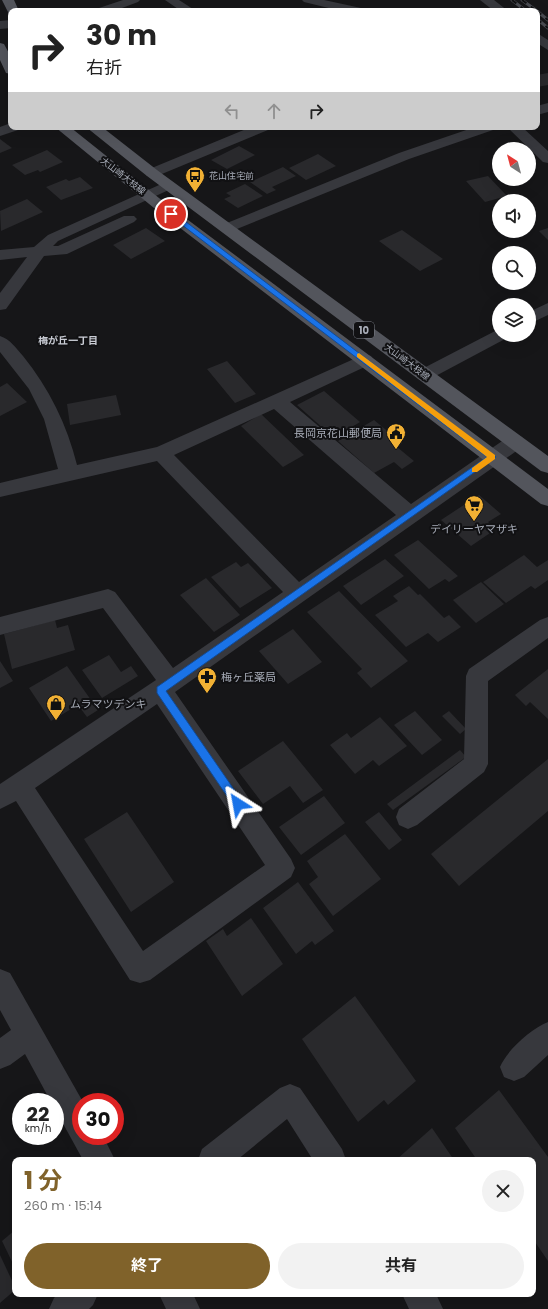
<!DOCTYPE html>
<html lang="ja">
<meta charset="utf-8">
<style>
:root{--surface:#fff;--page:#f2f2f2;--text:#222;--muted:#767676;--accent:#80622a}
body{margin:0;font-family:Poppins,"Noto Sans JP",sans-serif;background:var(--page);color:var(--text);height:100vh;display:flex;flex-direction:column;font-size:15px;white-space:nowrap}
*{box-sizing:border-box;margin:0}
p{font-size:13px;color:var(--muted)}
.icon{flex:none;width:22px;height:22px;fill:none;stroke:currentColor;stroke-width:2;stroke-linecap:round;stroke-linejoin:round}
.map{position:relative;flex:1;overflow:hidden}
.side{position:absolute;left:12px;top:1157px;width:524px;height:140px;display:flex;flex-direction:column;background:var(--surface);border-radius:8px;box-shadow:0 4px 16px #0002}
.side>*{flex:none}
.banner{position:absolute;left:8px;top:8px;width:532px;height:122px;border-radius:8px;box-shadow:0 4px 16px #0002;background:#fff;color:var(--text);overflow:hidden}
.needle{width:26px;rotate:324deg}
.buttons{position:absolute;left:492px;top:142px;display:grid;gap:8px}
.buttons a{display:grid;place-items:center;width:44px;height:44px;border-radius:50%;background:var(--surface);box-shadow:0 4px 16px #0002;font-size:20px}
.speed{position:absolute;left:12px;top:1093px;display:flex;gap:8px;font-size:20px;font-weight:700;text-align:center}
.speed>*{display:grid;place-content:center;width:52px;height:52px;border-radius:50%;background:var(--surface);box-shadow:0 4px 16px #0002;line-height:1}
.speed small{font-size:10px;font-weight:400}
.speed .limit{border:6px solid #d22;background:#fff;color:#111}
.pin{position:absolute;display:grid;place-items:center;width:34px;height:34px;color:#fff;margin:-17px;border:2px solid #fff;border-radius:50%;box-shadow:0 1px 4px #0007}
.me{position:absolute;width:44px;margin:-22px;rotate:326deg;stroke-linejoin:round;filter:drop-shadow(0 0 3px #0008)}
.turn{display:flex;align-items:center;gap:14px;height:84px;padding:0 12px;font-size:18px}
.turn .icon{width:52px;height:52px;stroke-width:2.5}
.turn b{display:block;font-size:28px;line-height:34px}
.lanes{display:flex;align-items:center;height:38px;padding:0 12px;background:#0003;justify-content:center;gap:20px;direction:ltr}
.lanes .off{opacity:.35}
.round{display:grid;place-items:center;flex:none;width:42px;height:42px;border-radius:21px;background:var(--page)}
.overview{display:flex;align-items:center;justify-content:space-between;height:68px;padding:0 12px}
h1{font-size:24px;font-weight:700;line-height:30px;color:var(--accent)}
.primary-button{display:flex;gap:8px;margin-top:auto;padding:8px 12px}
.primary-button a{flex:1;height:46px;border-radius:24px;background:var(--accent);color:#fff;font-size:16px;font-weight:700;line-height:46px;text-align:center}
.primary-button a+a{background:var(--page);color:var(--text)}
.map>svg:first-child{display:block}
.building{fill:#29292c}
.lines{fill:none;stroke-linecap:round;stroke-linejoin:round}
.minor{fill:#37383d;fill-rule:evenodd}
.major{fill:#53555c;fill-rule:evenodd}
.rail-casing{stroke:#4a4c52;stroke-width:3}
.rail{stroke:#111113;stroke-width:2;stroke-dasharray:5.5;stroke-linecap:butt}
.route{fill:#1a73e8;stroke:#114b97}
.slow{fill:#f59e0b}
.labels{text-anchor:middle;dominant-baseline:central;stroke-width:4;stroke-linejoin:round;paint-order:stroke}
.far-street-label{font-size:9px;fill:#a8adb8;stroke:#111113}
.far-poi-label{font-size:9px;fill:#a8adb8;stroke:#111113;text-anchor:start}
.shield{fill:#111113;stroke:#7b7e86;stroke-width:1}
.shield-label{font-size:10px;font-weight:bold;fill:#a8adb8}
.far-neighbourhood-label{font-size:10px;font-weight:bold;fill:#c9ccd4;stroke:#111113}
.poi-label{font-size:11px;fill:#a8adb8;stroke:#111113;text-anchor:start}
</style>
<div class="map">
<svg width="548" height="1309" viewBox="0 0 548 1309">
<rect width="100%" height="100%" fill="#161618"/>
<path class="building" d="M548,73V85L537,87V75Z
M0,139L12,148L0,153Z
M239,146L255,155L227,169L211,160Z
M47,150L63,162L40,172L38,170L25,175L12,165Z
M318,154L336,166L306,180L289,168Z
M283,167L296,176L272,187L276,190L267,194L250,182Z
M488,176L507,196L485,202L466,181Z
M80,177L93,188L61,200L46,187L66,179L69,181Z
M245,184L263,196L238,208L224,199L231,196L226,193Z
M27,199L43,212L1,231L0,211Z
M146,228L165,241L131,259L113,245Z
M548,228V240L539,231Z
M402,230L443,259L420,271L379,241Z
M227,361L256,394L235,403L207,369Z
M7,383L27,402L0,416V387Z
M324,391L360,422L334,438L297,405Z
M116,395L121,415L70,425L67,404Z
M261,414L304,455L283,467L241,426Z
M374,420L402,443L397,447L414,461L402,469L394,462L374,473L338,441Z
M479,495L501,514L488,522L496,529L471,546L441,520Z
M418,540L458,576L449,582L445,579L429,589L394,555Z
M524,555L537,567L548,560V580L535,589L531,586L506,603L483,582Z
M385,559L404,576L361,605L343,586Z
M236,562L241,567L248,563L272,588L240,608L211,577Z
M206,578L240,615L214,632L180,595Z
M481,582L504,604L476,623L453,600Z
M409,586L418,595L420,594L444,618L449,615L461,627L438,642L428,633L406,647L375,615L398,601L393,596Z
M339,591L408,661L371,688L357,673L362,669L307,612Z
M55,620L57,628L68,625L75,650L12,669L4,634Z
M293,629L322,662L288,684L259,651Z
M109,655L121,672L131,666L138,676L102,698L82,670Z
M0,661L13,681L0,688Z
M67,666L98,710L87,717L78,705L51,721L29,688Z
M548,669V719L530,702L526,706L515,695Z
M415,711L442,740L422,755L394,725Z
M449,711L466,729L460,734L442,716Z
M380,717L407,746L379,766L373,760L355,774L330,745L347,733L351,738Z
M283,741L323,790L303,803L290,786L263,804L238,771Z
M460,750L466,757L393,810L387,804Z
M548,759V811L459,886L431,854Z
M324,796L345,823L301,855L279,827Z
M127,812L174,882L131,912L84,839Z
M379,812L402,840L389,850L365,822Z
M345,834L381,879L333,916L309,884L318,877L307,861Z
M298,882L334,931L315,945L312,941L296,954L263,908Z
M251,918L283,964L242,996L206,941L223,929L227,936Z
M355,996L416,1081L388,1105L384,1100L358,1122L302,1039Z
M499,1090L548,1157V1261L533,1239V1160H477L455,1128Z
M432,1128L454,1160H396Z
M15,1230V1268L2,1241Z
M0,1255L15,1287V1290L0,1303Z"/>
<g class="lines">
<path class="minor" d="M123,0H140L138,2L114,11H97L99,8Z
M165,0H179L196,11H181Z
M302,0H324L361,8L363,11H341L304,2Z
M480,0H494L508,11H494Z
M11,20V28L0,29V21Z
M537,33L548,40V50L537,43Z
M548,103V112L537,115V106Z
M11,123V127H20L18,130L0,136V127Z
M251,127H270L268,130L157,176H147L145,173L147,170Z
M475,127H495L493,130L409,159L232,231H222L219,228L222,225L399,153Z
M507,127H522L548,151V163L543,162Z
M168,181L173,182L175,185L173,188L58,241L53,246H58L124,216H134L137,219L134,222L67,254L44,256L6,309L0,310V293L27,257L0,260V250L34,247L48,235Z
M548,303V315L529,324V312Z
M499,329V335H507L505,339L430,379L424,381L418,379L415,375L418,371Z
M0,336C10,339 16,348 23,356C49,388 67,425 77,465L157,447L365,354L371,356L374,360L371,364L290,402L411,504L508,437L515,435L522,437L524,442L522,447L175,692L291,859L295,868L291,877L150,980L140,983L130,980L16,801L0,809V784L156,680L103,608L0,635V617L108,589L115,592L173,668L283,592L157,461L0,497V483L58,469L44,419L29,389L0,352ZM274,409L396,515L299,582L174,455ZM157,704L265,865L143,951L35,788Z
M548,617V638L488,681V764L484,772L417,825L408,829L399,825L396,817L399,809L464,759L466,676L469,669L540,620Z
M0,969L10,973L83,1102H81V1136H103L115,1160H83L55,1109V1102H51L25,1054L10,1065L0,1069V1038L11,1030L0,1010Z
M548,1022V1055L524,1077L514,1081L504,1077L500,1067C507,1050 531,1029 548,1022Z
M290,1084L300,1088L342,1149L346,1160H313L287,1119L237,1160H198L202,1149L280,1088Z
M58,1294H98L93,1305L89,1309H49L54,1298Z
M159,1294H193L200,1309H166Z
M402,1294H436L443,1309H409Z"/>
<path class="major" d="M2,0H14L19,11H11V14H9Z
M0,43L4,44L11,57V74L6,73L0,60Z
M55,127H70L164,202L548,489V506L541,504L154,208Z
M86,127H102L157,170L548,456V473L541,471L147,176Z"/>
<defs>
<path id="rail" d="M512,0L526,11
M522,0L537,11
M537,11L548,20
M537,19L548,28"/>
</defs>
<use href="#rail" class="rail-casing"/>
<use href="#rail" class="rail"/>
</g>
<path class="route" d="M169,212H173L496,457L166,691L242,801L243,804L242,808L238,809L235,808L157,693V687L487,457L169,215Z"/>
<path class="slow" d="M359,353L495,455V459L477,472H472V468L487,457L357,357V354Z"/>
<defs>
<symbol id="bus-pin" viewBox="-11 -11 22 30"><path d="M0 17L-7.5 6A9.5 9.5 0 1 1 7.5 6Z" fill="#f2b134" stroke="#111113"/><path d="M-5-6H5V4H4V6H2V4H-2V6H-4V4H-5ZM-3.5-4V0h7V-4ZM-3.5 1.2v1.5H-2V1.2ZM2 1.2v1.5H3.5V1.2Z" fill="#111"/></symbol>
<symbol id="civic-pin" viewBox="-11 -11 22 30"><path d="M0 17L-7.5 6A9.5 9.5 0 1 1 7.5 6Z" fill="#f2b134" stroke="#111113"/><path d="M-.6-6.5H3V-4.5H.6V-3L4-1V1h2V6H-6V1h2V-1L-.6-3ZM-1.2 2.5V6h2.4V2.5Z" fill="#111"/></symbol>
<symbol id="supermarket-pin" viewBox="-11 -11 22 30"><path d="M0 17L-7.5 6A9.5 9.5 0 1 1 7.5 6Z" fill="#f2b134" stroke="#111113"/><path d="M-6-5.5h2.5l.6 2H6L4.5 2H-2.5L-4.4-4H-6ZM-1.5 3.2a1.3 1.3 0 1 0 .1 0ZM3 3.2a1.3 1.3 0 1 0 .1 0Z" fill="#111"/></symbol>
<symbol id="pharmacy-pin" viewBox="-11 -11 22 30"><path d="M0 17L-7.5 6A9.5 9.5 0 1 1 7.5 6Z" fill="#f2b134" stroke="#111113"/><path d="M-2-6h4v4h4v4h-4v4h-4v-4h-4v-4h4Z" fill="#111"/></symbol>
<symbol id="shop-pin" viewBox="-11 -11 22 30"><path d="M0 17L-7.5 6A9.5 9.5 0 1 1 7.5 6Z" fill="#f2b134" stroke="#111113"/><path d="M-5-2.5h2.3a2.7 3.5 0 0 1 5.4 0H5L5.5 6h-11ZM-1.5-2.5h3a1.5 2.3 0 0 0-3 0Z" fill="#111"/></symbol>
</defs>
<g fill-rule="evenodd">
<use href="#bus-pin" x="184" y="165" width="22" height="30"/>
<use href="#civic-pin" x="385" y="422" width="22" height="30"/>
<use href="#supermarket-pin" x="463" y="494" width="22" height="30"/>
<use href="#pharmacy-pin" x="196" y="666" width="22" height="30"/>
<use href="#shop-pin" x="45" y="693" width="22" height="30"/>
</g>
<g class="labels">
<g class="far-street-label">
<text transform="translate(123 176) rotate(38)">大山崎大枝線</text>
<text transform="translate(407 362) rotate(37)">大山崎大枝線</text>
</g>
<g class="far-poi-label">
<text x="209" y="176">花山住宅前</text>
</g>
<rect class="shield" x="354" y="322" width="20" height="16" rx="3"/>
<g class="shield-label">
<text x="364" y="330">10</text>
</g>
<g class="far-neighbourhood-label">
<text x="68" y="340">梅が丘一丁目</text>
</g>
<g class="poi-label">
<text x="382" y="433" text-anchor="end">長岡京花山郵便局</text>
<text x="474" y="529" text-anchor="middle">デイリーヤマザキ</text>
<text x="221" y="677">梅ヶ丘薬局</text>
<text x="70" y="704">ムラマツデンキ</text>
</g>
</g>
</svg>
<div class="buttons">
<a><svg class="needle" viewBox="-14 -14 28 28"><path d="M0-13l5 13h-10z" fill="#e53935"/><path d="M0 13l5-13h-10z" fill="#767676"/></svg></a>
<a><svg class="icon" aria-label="sound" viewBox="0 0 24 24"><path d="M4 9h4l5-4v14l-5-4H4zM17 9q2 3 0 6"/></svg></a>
<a><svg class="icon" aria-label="search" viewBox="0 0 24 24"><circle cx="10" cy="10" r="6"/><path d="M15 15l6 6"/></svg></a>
<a><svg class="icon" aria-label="layers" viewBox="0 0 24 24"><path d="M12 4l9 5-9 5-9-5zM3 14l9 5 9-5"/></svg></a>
</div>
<div class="speed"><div>22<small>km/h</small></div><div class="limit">30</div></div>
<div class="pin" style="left:171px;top:214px;background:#d93025"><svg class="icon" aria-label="arrive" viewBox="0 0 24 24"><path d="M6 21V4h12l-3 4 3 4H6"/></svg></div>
<svg class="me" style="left:238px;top:804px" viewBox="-20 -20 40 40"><path d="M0-17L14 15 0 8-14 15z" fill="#1a73e8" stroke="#fff" stroke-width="4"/></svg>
<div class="banner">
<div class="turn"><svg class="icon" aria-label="right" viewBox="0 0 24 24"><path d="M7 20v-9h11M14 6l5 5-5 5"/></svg><div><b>30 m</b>右折</div></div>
<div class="lanes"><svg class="icon off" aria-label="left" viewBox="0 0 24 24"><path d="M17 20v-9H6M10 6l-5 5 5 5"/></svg><svg class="icon off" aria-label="ahead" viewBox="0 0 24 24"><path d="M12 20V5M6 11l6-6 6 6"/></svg><svg class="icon" aria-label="right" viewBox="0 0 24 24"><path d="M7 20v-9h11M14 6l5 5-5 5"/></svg></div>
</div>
<section class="side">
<div class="overview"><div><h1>1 分</h1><p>260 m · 15:14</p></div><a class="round"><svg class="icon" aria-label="close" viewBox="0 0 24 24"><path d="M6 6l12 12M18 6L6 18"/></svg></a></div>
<div class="primary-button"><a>終了</a><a>共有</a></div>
</section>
</div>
